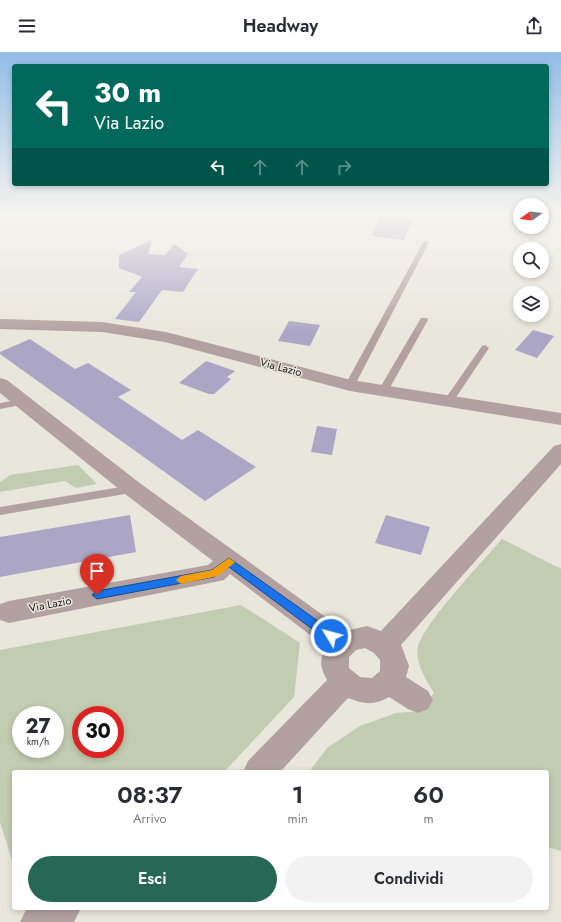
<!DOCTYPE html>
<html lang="it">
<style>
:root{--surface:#fff;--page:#f2f2f3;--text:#2b2b33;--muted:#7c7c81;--accent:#266756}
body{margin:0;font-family:Jost,sans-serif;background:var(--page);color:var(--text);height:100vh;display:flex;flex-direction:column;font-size:15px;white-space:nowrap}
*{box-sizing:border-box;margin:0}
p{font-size:13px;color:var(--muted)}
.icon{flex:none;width:22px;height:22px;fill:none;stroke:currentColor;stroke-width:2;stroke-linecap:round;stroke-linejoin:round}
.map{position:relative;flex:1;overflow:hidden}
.panel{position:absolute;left:12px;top:718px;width:537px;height:140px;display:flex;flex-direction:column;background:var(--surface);border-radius:4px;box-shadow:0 2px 6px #0003}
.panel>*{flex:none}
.top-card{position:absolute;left:12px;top:12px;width:537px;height:122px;border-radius:4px;box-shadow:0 2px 6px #0003;background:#00695c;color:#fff;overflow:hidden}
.needle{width:26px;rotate:255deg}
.controls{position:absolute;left:513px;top:146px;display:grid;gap:8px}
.controls a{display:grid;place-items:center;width:36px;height:36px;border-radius:50%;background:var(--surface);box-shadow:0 2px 6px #0003;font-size:20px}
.speed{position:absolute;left:12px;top:654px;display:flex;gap:8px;font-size:20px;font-weight:700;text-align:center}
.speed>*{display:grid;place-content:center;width:52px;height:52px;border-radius:50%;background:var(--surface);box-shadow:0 2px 6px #0003;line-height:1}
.speed small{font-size:10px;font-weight:400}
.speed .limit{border:6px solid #d22;background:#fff;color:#111}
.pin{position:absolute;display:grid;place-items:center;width:34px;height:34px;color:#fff;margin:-41px -17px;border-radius:50% 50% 50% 0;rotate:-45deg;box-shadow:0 0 4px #0007}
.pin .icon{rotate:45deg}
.me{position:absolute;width:44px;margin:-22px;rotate:307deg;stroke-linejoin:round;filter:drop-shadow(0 0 3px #0008)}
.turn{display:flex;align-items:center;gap:14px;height:84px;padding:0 16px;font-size:18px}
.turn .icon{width:52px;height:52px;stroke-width:2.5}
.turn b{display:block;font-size:28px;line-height:34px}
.lanes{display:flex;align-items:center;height:38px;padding:0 16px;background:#0003;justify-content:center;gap:20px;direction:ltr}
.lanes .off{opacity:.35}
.eta{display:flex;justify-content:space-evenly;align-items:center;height:68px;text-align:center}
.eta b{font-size:24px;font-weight:600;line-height:28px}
.cta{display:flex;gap:8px;margin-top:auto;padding:8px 16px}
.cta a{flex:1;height:46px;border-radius:24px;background:var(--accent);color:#fff;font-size:16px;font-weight:600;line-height:46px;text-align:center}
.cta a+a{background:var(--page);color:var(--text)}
header{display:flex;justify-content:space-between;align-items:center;height:52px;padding:0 16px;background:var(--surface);font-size:18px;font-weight:600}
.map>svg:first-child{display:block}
.green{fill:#c2ccb0;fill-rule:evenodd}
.building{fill:#aba5c6}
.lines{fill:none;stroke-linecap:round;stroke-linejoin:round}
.service{fill:#b3a1a1;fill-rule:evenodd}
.minor{fill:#b3a1a1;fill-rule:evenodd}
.route{fill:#1a73e8;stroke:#114b97}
.slow{fill:#f59e0b}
.labels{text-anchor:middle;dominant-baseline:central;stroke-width:3;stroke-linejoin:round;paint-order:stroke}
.street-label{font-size:11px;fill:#151410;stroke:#e9e6dc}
</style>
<header><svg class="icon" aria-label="menu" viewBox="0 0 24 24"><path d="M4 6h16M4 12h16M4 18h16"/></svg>Headway<svg class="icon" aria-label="share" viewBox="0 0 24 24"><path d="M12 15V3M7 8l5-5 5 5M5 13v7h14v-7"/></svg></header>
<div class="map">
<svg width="561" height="870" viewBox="0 0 561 870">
<rect width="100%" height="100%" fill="#e9e6dc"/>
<path class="green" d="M78,413L97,432L76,436L65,429L0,440V430L10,423Z
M502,487L561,517V799L547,795V720H309L327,696L360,674L396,661L420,659L434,641C426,627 415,612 418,595C423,572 484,508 502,487Z
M241,553L300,591L294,645L224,720H14V815L0,770V598ZM21,663H55V697H21ZM81,663H115V697H81Z"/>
<path class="building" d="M380,163L413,166L404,188L372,184Z
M152,188L148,202L165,203L174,192L188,202L179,215L198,217L183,240L162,238L139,270L115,267L136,240H129L142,225L119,216V203Z
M289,269L320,273L310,294L278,289Z
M533,278L554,284L537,306L515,298Z
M30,287L75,317L88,311L131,338L118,345L182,388L198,378L256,415L205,449L0,302V300Z
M206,309L235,319L227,325L231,327L214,342H209L179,331Z
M317,374L337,377L332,403L311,400Z
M130,463L136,500L0,525V485Z
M386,463L430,475L421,503L375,491Z"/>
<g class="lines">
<path class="service" d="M544,163L561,165V169L545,164Z
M424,189L429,190L355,333L350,336L347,335L345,333Z
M421,266H427L428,268L388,339L383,342L380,341L378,339Z
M485,293L489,296L453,350L451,352H445L443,350L482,294Z
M23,347L26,348L28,350L26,352L0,357V351Z
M133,433L137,434L139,437L137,440L0,463V455Z"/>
<path class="minor" d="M0,267L102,270L166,280L351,328L561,361V373L350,339L165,290L102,280L0,277Z
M0,326L7,328L141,432L345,579L367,574L381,579L554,394L561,392V412L401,593L409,614L406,625L428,639L433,648L428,657L418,661L408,657L389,645C374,654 363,652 348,646L280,720H243L248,709L327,628C320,615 319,608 326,595L230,522L224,528L215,530L9,571L0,568V552L9,549L208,513L213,509L125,442L0,341ZM365,596L374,601L380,608V619L372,626L360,625L349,616V605L356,598Z
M27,856H81L74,870H20Z"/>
</g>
<linearGradient id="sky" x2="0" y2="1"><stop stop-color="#92bce7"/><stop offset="0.57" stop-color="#f5f4ef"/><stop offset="1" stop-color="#f5f4ef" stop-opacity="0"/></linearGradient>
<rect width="561" height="284" fill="url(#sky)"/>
<path class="route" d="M229,506L335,581L337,584L335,588H327L229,515L214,525L97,547L92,543L97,539L212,518Z"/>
<path class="slow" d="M229,506L235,510L233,512L218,524L181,532L176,528L181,524L212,518Z"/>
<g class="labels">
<g class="street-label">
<text transform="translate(281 315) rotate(15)">Via Lazio</text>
<text transform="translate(50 552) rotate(-11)">Via Lazio</text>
</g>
</g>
</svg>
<div class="controls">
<a><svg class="needle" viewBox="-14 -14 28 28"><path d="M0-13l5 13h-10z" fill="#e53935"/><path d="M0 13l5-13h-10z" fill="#7c7c81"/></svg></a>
<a><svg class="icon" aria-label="search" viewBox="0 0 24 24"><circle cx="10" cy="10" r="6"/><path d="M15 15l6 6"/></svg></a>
<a><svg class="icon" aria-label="layers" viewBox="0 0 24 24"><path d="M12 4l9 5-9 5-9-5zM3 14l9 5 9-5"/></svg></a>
</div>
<div class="speed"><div>27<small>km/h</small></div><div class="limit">30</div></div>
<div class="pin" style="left:97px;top:543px;background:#d93025"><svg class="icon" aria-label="arrive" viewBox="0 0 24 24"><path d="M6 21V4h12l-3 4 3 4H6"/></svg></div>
<svg class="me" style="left:331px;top:584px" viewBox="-20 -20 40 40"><circle r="17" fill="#1a73e8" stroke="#fff" stroke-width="3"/><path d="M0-11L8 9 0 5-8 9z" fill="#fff"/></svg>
<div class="top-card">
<div class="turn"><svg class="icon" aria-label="left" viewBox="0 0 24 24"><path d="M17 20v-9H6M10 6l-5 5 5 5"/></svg><div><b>30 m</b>Via Lazio</div></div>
<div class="lanes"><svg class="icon" aria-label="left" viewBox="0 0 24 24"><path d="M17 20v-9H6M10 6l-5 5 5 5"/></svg><svg class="icon off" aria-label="ahead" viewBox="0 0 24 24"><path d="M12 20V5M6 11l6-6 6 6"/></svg><svg class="icon off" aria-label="ahead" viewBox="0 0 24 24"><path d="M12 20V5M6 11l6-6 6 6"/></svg><svg class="icon off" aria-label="right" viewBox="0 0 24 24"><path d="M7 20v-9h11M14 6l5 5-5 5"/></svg></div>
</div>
<section class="panel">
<div class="eta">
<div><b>08:37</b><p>Arrivo</p></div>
<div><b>1</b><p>min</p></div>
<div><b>60</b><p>m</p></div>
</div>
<div class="cta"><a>Esci</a><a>Condividi</a></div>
</section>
</div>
